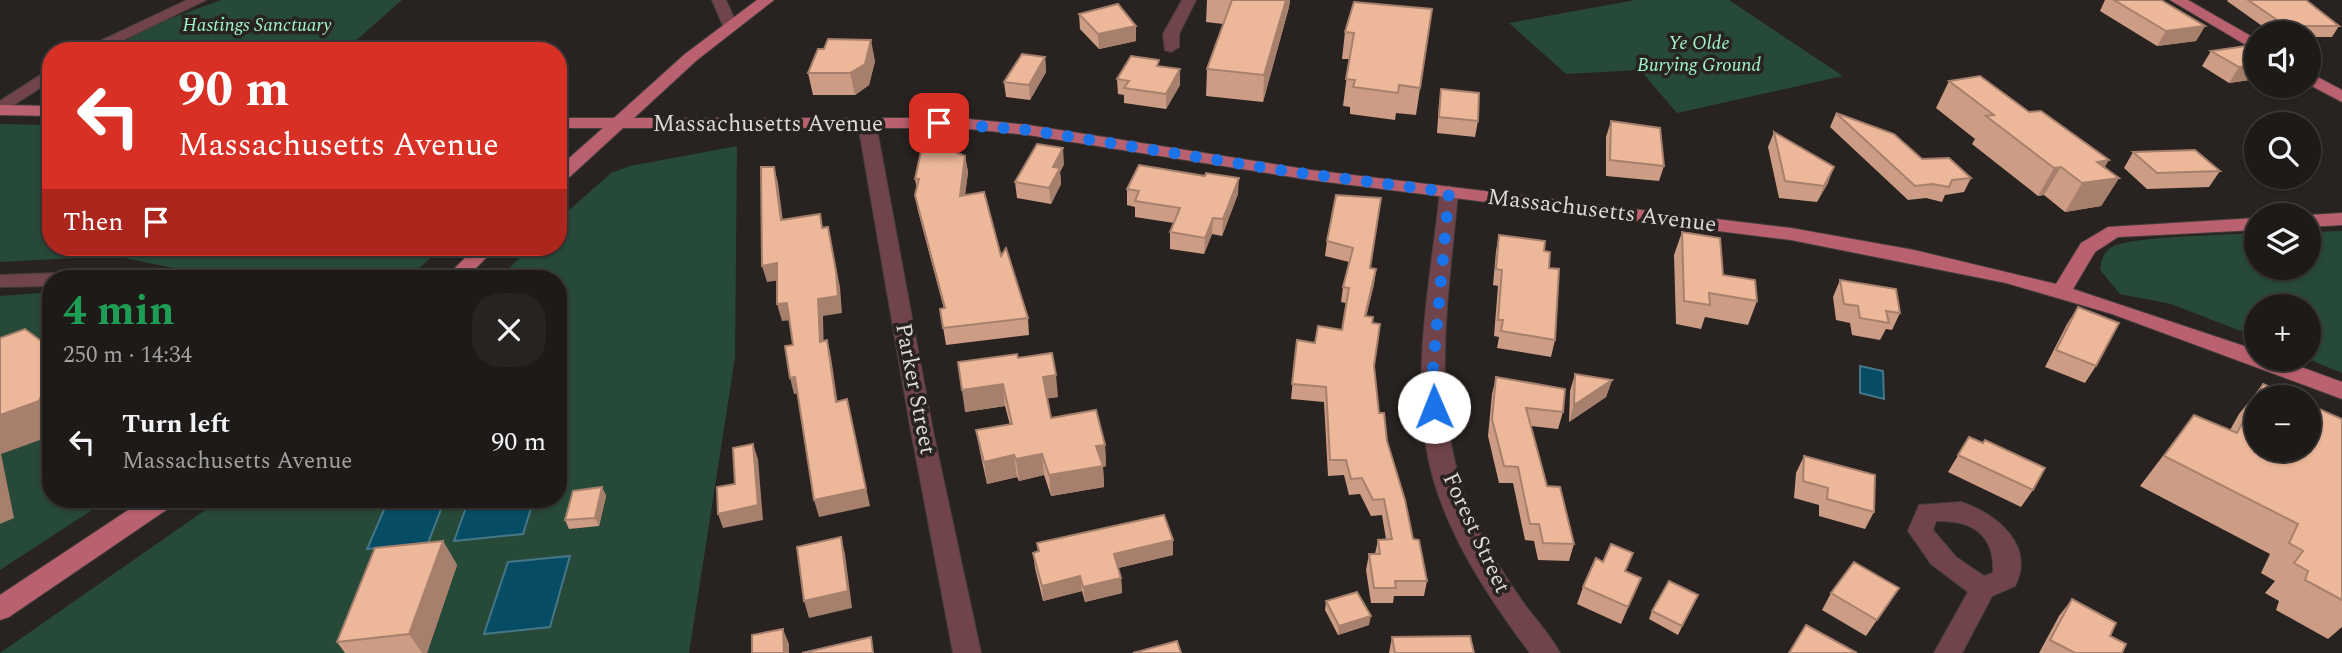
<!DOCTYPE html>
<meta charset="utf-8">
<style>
:root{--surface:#1e1a18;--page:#262321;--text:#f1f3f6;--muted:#a1a1a2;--line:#3c3837}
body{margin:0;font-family:Spectral,serif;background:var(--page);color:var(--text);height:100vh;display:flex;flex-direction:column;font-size:26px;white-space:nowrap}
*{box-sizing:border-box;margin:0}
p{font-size:23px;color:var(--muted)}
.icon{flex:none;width:38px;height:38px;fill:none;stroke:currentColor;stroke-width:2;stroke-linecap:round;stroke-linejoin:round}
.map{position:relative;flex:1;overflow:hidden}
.drawer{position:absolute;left:42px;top:270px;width:525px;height:238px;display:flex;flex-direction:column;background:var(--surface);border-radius:28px;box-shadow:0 2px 5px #0004,0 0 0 2px var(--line)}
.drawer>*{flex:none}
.banner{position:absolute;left:42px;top:42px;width:525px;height:214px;border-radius:28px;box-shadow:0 2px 5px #0004,0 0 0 2px var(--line);background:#d93025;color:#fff;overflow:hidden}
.fabs{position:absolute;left:2244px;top:21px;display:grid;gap:14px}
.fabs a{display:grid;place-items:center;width:77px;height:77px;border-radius:50%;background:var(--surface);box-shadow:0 2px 5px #0004,0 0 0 2px var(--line);font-size:35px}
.pin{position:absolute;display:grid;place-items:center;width:60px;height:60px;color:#fff;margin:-30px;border-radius:14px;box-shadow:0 4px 10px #0006}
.me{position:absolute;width:77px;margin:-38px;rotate:359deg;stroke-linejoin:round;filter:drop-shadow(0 0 5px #0008)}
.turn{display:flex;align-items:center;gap:24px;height:147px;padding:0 21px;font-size:32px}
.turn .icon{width:91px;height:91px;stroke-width:2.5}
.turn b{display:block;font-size:49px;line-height:60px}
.then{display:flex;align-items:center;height:66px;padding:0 21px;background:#0003;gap:14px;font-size:26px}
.round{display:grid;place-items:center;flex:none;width:74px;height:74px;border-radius:28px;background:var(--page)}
.head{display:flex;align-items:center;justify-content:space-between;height:119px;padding:0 21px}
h1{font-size:42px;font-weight:700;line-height:52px;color:#1e9e55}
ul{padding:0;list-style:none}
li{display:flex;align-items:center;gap:21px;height:105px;padding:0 21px}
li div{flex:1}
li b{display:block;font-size:26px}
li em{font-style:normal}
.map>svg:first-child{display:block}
.green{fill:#274938}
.water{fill:#064c65;stroke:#467687;stroke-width:2}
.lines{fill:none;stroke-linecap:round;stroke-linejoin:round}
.minor-casing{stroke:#453f3d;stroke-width:2}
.major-casing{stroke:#453f3d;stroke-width:2}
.minor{fill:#70444a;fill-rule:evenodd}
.major{fill:#ba616f;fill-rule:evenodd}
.wall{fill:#cc9d84}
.shaded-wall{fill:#a6806c}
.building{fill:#edb79a;stroke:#a6806c;stroke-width:2}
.route{stroke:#1a73e8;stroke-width:12;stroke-dasharray:0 21.6}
.labels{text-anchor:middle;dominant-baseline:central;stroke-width:7;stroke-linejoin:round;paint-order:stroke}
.far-park-label{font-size:19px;font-style:italic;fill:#a0f6c8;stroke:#282220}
.street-label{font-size:23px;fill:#dcd9d7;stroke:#282220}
</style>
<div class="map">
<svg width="2342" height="653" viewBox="0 0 2342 653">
<rect width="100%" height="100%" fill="#282220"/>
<path class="green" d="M221,0H402L344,51H111L147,27Z
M1635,0H1729L1843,76L1677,113L1640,70L1566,74L1509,23Z
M0,124L51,125V247H443L408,278H222L115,256L0,262Z
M737,146L735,358L689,653H0L221,499H558V278H499L531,247H558V220L611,173L630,166Z
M2342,231V373L2308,359V306H2256V337L2171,304L2120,294L2100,270C2101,261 2103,252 2112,247C2131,236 2228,235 2256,233V268H2308V232Z
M40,293H51V499H109L0,570V296Z"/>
<path class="water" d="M1860,366L1883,371L1884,399L1860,393Z
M445,499L428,543L367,549L386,505Z
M469,499H534L523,534L454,541Z
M570,556L550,627L484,634L508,562Z"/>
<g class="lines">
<defs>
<path id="minor" d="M187,0H206L101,51H79Z
M712,0H726L737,25L734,28H724Z
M1182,0H1196L1179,34V47L1171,52L1165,50L1163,34Z
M51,68V81L0,114V101Z
M867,119L876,124L933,431L981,653H953L911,431L858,124Z
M1449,186L1458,192C1448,305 1426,421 1478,528C1491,555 1508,581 1525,605C1537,621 1551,636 1560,653H1530C1485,593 1438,522 1426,446C1413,362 1431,276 1440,192Z
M88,272L98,278H51V286L0,287V275Z
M1961,502C1996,513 2036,546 2015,586L1992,596L1962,653H1934L1968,592L1931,564L1908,531L1919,505ZM1936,521C1973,520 1995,535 1993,573L1984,576L1956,557L1933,530Z"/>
<path id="major" d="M757,0H774L697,60L634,118H959L1028,125L1311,170L1791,228L1914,250L2056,284L2081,243L2108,227L2256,218V230L2118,237L2095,252L2073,289L2256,350V359H2279L2342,382V399L2112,314L2006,283L1791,240L1311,180L1028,135L959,128H623L564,182L558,183V168L603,128H558V118H614L685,54Z
M2170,0H2188L2256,39V51Z
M2308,72L2342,90V102L2308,84Z
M0,105L51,106V116L0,115Z
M2342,213V225L2308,227V215Z
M476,247H497L466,278H445Z
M145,499H175L172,506L9,617L0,620V595Z"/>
</defs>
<use href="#minor" class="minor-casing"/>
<use href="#major" class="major-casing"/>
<use href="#minor" class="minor"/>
<use href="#major" class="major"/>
</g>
<path class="wall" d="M1207,0H1290L1289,7L1263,102L1206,96L1207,69L1223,24L1206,22Z
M2105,0H2161L2205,26L2196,41L2157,46L2100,11Z
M2228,0H2306L2339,26L2332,37H2308V33H2272L2227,1Z
M1432,9L1416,115L1396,113L1395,120L1350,114V107L1343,106L1349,59H1342L1345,32Z
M1079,14L1136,41L1099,49L1080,29Z
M2211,51L2256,52V79L2229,83L2202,66Z
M1045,57L1046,72L1030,100L1006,97L1004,82Z
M875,61L869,85L855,95H813L808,73Z
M1159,66L1180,69V85L1166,109L1124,103V95L1118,94L1117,79Z
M1949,81L2105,167L2119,178L2101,206L2065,212L2044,195L2038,196L1972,144L1975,139L1936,108Z
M1441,89L1478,121L1475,137L1437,133L1439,104Z
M1836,113L1922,159L1971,178L1964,192L1945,195L1942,202L1926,198L1908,200L1830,127Z
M1611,121L1664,166L1659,181L1606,176V137Z
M1774,132L1828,183L1817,202L1779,198L1768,147Z
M947,138L949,149L965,156L968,172L965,195L1001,256L1028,318L1029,335L946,345L940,309H944L918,211L915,195L917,189L915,179Z
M2133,152L2220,171L2209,187L2147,189L2124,168Z
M1064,164L1060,172L1061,184L1051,204L1017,198L1015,182Z
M1127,189L1238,194L1222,236L1212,234L1204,254L1170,249V232L1174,223L1135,217V207L1127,205Z
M1336,195L1370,268L1376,269L1374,284L1366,316L1372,323L1374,366L1379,413L1413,539L1427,581L1424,596H1394L1393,603H1371L1366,570L1369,554H1375L1378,540L1386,539L1382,515L1371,516L1360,494L1349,495L1344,475L1328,476L1324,402L1291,399L1297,340L1315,343L1342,330L1346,303L1341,302L1343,287L1349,262L1325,256L1327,241Z
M1682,232L1723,275L1757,301L1748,325L1705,317L1701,329L1676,324L1674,255Z
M1499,235L1544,251L1549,268L1555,340L1551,357L1497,348L1499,337L1494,336L1498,286L1493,285L1496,251Z
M1840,280L1900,313L1892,330L1886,329L1880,340L1852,335L1850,323L1836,320L1833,297Z
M2078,307L2096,366L2085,383L2045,367L2067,324Z
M1018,358L1058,397L1047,398L1051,418L1105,445L1106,466L1103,467L1104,487L1051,496L1044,475L1019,481L1017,477L987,484L980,452L976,430L1010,425L1005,406L965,412Z
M1575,374L1612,380L1606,397L1569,422L1570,391Z
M1496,377L1563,412L1558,429L1531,426L1547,486L1574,544L1569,561L1538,560L1534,541L1525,540L1513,483H1499L1488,436L1492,394Z
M2263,384L2342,419V627L2328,639L2276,610L2279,601L2265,593L2275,581L2261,573L2270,554L2140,486L2194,415L2230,430L2239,414Z
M1969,437L2033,490L2021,507L1948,472Z
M1804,456L1874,512L1865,529L1819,516V505L1794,498L1796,473Z
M602,487L606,496L599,526L569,529L565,520Z
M443,541L457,565L427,653H345L337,642Z
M1037,543L1173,555L1118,568L1121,578L1122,593L1085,602L1082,591L1043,601L1035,568L1033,553L1038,551Z
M1603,562L1641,578L1621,624L1577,604L1583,587Z
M1899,588L1866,636L1822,610L1831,593Z
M2072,599L2110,636L2122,653H2039L2059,616Z
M1326,601L1369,625L1338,635L1325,610Z
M1694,603L1678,635L1649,619L1652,611Z
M1392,637L1474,653H1389Z"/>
<path class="shaded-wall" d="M1286,0H1290L1289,7L1263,102L1264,75Z
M1136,26V41L1099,49L1098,34Z
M2205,26L2196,41L2157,46L2166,31Z
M871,40L875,61L869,85L855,95L850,73Z
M1045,57L1046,72L1030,100L1029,85Z
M2256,65V79L2229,83L2239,67Z
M1180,69V85L1166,109V94Z
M1063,148L1064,164L1060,172L1061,184L1051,204L1049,188L1053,167Z
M965,156L968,172L963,212L960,196Z
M2109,160L2097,181L2119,178L2101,206L2065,212L2082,183L2097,162Z
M774,167L778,183L785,236L781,220Z
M1834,167L1828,183L1817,202L1824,186Z
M2061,167L2044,195L2038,196L2054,168Z
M1239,178L1238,194L1222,236L1223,219Z
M1213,218L1212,234L1204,254L1205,238Z
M828,227L840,287L842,313L823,316L824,358L820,342L818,299Z
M777,263L781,280L767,282L762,266Z
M1376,269L1374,284L1363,331L1365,316Z
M787,303L791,320L782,321L777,304Z
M827,340L831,357L840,419L836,402Z
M1056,375L1058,397L1045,399L1043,377Z
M51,377V436L1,454L14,518L0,524V415Z
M795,377L800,393L794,394L790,378Z
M1612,380L1606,397L1569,422L1574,405Z
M1003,384L1005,406L965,412L962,390Z
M847,399L870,506L819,517L814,500Z
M753,444L758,459L763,520L723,528L718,514L758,505Z
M1105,445L1106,466L1103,467L1104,487L1051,496L1049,475L1096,446Z
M1042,454L1044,475L1019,481L1016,459Z
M1014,455L1017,477L987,484L984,462Z
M602,487L606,496L599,526L595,518Z
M841,537L845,554L852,608L809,618L804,601Z
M1173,540V555L1114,569V554Z
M443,541L457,565L427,653H422L409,634Z
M1080,576L1082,591L1043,601L1042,586Z
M1121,578L1122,593L1085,602L1083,587Z
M1371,616L1369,625L1338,635L1339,626Z
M783,629L789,644V653H784Z"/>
<path class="building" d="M1232,0H1286L1264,75L1207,69Z
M2114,0H2161L2205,26L2166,31Z
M2248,0H2306L2339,26H2286Z
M1354,2L1432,9L1420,88L1399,85L1398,93L1353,87L1355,80L1346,79L1354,33L1345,32Z
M1118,4L1136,26L1098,34L1079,14Z
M828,39L871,40L865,64L850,73H808L818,49H824Z
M2246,46L2256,52V65L2239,67L2211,51Z
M1022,54L1045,57L1029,85L1004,82Z
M1131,56L1159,60L1157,66L1180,69L1166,94L1124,88L1129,81L1117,79Z
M1980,76L2029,112L2041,111L2109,160L2097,162L2119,178L2082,183L2061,167L2054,168L1986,116L1994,115L1949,81Z
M1441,89L1479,93L1478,121L1439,117Z
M1836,113L1894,134L1922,159L1949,158L1971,178L1952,180L1949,187L1933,184L1915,186Z
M1611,121L1660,128L1664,166L1610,160Z
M1774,132L1834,167L1824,186L1785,181Z
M924,138H947L945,148L965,156L960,196L984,192L1001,256L1006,248L1028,318L943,328L940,309L945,308L915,195L919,179H915Z
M1037,144L1063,148L1053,167L1060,168L1049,188L1015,182Z
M2195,150L2220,171L2157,173L2133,152Z
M1139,165L1205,176L1206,173L1239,178L1223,219L1213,218L1205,238L1170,232L1180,208L1135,201L1139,191L1127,189Z
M761,167H774L781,220L820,214L822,228L828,227L836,271L838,296L818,299L820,342L827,340L836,402L847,399L866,489L814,500L795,377L790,378L785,346L793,345L787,303L777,304V263L762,266Z
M1336,195L1381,198L1370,268L1376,269L1365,316L1373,317L1372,323L1380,324L1374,366L1379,413H1384L1387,441L1405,500L1413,539L1419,540L1427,581H1395L1396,588H1374L1369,554H1380L1378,540L1392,539L1384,499L1373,500L1362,478L1351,479L1346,460H1330L1326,387L1292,384L1297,340L1315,343L1318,326L1342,330L1349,288L1343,287L1353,248L1327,241Z
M1682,232L1720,238L1723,275L1755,280L1757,301L1709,293L1710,305L1684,301Z
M1499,235L1545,241L1544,251L1550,252L1549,268L1559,269L1555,340L1501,331L1503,320H1498L1502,270L1496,269Z
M1840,280L1896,289L1900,313L1886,311L1889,323L1860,318L1858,306L1844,304Z
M2078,307L2119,323L2096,366L2056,350Z
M25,329L48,346L51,357V377L39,401L0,415V338Z
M1052,353L1056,375L1043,377L1051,418L1096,410L1105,445L1096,446L1103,466L1049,475L1042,454L1016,459L1014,455L984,462L976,430L1012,424L1003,384L962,390L958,362L1017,354L1018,358Z
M1575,374L1612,380L1574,405Z
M1496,377L1565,389L1563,412L1526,408L1547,486L1560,487L1574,544L1543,543L1539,524H1530L1518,467L1504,466L1492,419Z
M2263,384L2293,397H2256V450H2308V404L2342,419V600L2305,580L2308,571L2294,563L2303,551L2289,543L2298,524L2164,456L2194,415L2237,433Z
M1969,437L1983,443L1985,440L2045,468L2033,490L1958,455Z
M753,444L758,505L718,514L717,487L735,484L733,448Z
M1804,456L1875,475L1874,512L1827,499L1828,488L1803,481Z
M602,487L595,518L565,520L573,491Z
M1164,515L1173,540L1114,554L1121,578L1083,587L1080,576L1042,586L1033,553L1039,551L1037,543Z
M841,537L848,591L804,601L797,547Z
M443,541L409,634L337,642L375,548Z
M1611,544L1633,553L1625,571L1641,578L1628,607L1583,587L1596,558L1603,562Z
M1854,562L1899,588L1877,620L1831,593Z
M1669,581L1698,595L1682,626L1652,611Z
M1357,592L1371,616L1339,626L1326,601Z
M2072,599L2116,623L2110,636L2126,644L2122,653H2075L2050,640Z
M1806,625L1857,653H1789Z
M783,629L784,653H752V635Z
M1470,636L1474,653H1395L1392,637Z
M871,637L873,653H802Z
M1177,641L1181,653H1133Z"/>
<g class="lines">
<path class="route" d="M939,123L1028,130L1292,172L1449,192L1433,368L1434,407"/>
</g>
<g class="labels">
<g class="far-park-label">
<text x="257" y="25">Hastings Sanctuary</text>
<text x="1699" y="43">Ye Olde<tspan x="1699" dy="22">Burying Ground</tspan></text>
</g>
<g class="street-label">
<text x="768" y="124">Massachusetts Avenue</text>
<text transform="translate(1602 211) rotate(7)">Massachusetts Avenue</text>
<text transform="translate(915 389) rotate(79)">Parker Street</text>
<text transform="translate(1476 533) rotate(65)">Forest Street</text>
</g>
</g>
</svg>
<div class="fabs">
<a><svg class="icon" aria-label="sound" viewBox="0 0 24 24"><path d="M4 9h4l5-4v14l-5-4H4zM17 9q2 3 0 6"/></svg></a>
<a><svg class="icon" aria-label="search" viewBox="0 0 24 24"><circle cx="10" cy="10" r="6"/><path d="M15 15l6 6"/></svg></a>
<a><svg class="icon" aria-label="layers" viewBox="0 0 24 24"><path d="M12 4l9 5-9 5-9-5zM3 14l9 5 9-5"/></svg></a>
<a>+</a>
<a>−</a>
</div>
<div class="pin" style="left:939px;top:123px;background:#d93025"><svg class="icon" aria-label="arrive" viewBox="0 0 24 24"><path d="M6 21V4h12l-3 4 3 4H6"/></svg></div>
<svg class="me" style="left:1434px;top:407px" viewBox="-20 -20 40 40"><circle r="19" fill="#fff"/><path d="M0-13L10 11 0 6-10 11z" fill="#1a73e8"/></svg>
<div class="banner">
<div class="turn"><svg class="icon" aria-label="left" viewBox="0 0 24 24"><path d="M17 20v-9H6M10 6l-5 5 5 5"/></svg><div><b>90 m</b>Massachusetts Avenue</div></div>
<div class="then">Then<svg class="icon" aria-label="arrive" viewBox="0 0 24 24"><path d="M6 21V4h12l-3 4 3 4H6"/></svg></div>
</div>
<section class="drawer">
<div class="head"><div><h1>4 min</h1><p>250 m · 14:34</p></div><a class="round"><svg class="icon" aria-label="close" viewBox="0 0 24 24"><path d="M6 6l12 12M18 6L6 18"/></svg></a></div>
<ul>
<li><svg class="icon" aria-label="left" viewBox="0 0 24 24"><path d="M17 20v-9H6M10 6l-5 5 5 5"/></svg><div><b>Turn left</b><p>Massachusetts Avenue</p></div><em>90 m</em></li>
</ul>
</section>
</div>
